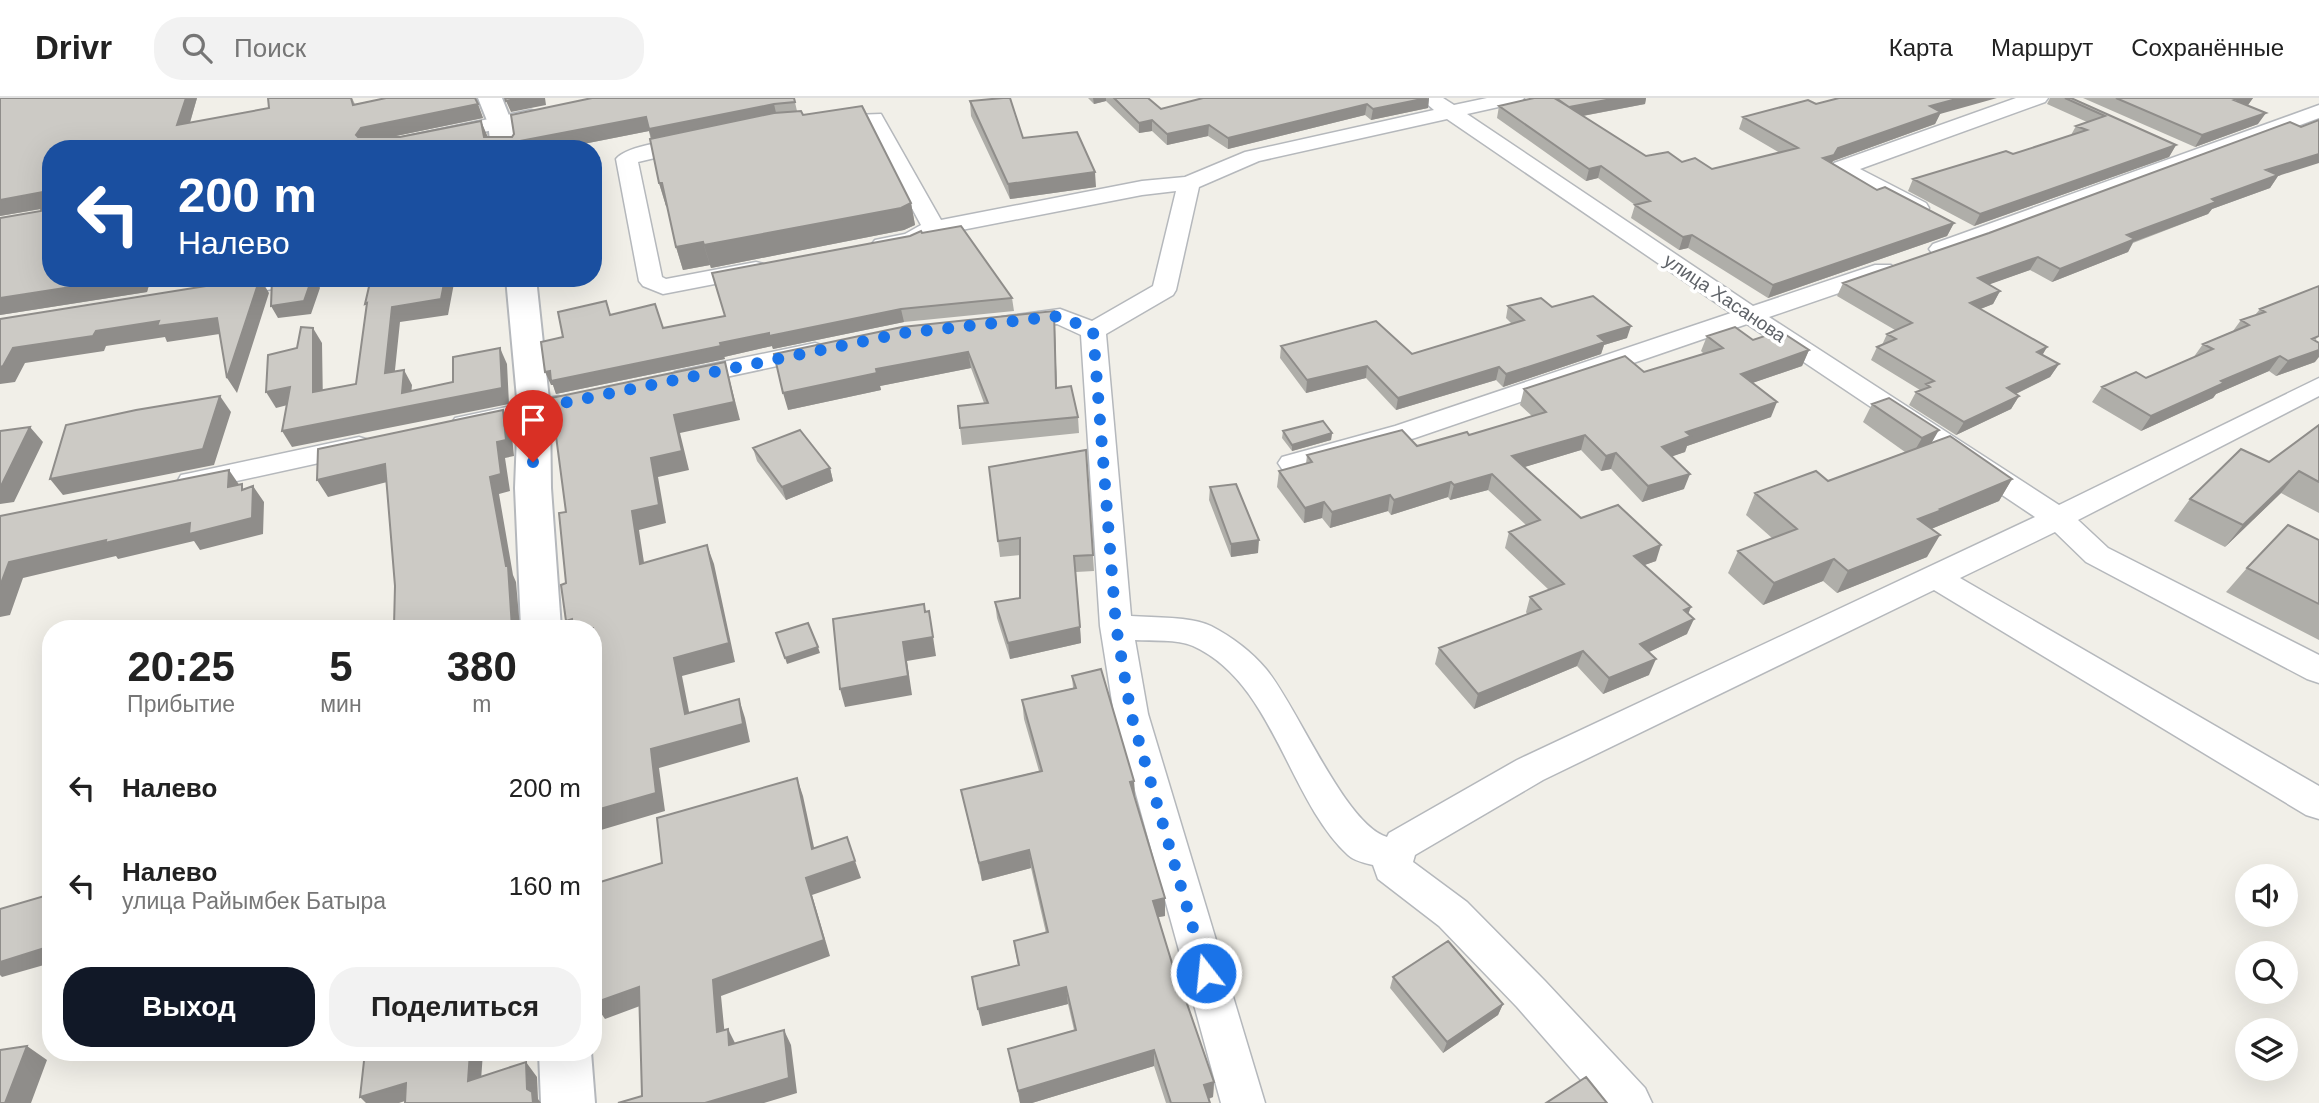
<!DOCTYPE html>
<html lang="ru">
<meta charset="utf-8">
<style>
:root{--surface:#fff;--page:#f2f2f2;--text:#222;--muted:#767676;--line:#e0e0e0;--accent:#111827}
body{margin:0;font-family:Helvetica,sans-serif;background:var(--page);color:var(--text);height:100vh;display:flex;flex-direction:column;font-size:26px;white-space:nowrap}
*{box-sizing:border-box;margin:0}
p{font-size:23px;color:var(--muted)}
.icon{flex:none;width:38px;height:38px;fill:none;stroke:currentColor;stroke-width:2;stroke-linecap:round;stroke-linejoin:round}
.map{position:relative;flex:1;overflow:hidden}
.drawer{position:absolute;left:42px;top:522px;width:560px;height:441px;display:flex;flex-direction:column;background:var(--surface);border-radius:28px;box-shadow:0 7px 28px #0002}
.drawer>*{flex:none}
.top-card{position:absolute;left:42px;top:42px;width:560px;height:147px;border-radius:28px;box-shadow:0 7px 28px #0002;background:#1a4fa0;color:#fff;overflow:hidden}
.controls{position:absolute;left:2235px;top:766px;display:grid;gap:14px}
.controls a{display:grid;place-items:center;width:63px;height:63px;border-radius:50%;background:var(--surface);box-shadow:0 7px 28px #0002;font-size:35px}
.pin{position:absolute;display:grid;place-items:center;width:60px;height:60px;color:#fff;margin:-72px -30px;border-radius:50% 50% 50% 0;rotate:-45deg;box-shadow:0 0 7px #0007}
.pin .icon{rotate:45deg}
.me{position:absolute;width:77px;margin:-38px;rotate:344deg;stroke-linejoin:round;filter:drop-shadow(0 0 5px #0008)}
.turn{display:flex;align-items:center;gap:24px;height:147px;padding:0 21px;font-size:32px}
.turn .icon{width:91px;height:91px;stroke-width:2.5}
.turn b{display:block;font-size:49px;line-height:60px}
.eta{display:flex;justify-content:space-evenly;align-items:center;height:119px;text-align:center}
.eta b{font-size:42px;font-weight:600;line-height:49px}
.button{display:flex;gap:14px;margin-top:auto;padding:14px 21px}
.button a{flex:1;height:80px;border-radius:28px;background:var(--accent);color:#fff;font-size:28px;font-weight:600;line-height:80px;text-align:center}
.button a+a{background:var(--page);color:var(--text)}
ul{padding:0;list-style:none}
li{display:flex;align-items:center;gap:21px;height:98px;padding:0 21px}
li div{flex:1}
li b{display:block;font-size:26px}
li em{font-style:normal}
header{display:flex;align-items:center;gap:42px;box-sizing:border-box;height:98px;padding:0 35px;background:var(--surface);border-bottom:2px solid var(--line)}
header strong{font-size:33px}
nav{display:flex;gap:38px;margin-inline-start:auto;font-size:24px}
.search{width:490px;height:63px;background:var(--page);display:flex;align-items:center;gap:18px;box-sizing:border-box;padding:0 24px;border-radius:28px;color:var(--muted);font-size:26px}
.map>svg:first-child{display:block}
.lines{fill:none;stroke-linecap:round;stroke-linejoin:round}
.minor-casing{stroke:#b5b8bc;stroke-width:3}
.tertiary-casing{stroke:#b5b8bc;stroke-width:4}
.minor{fill:#fff;fill-rule:evenodd}
.tertiary{fill:#fff;fill-rule:evenodd}
.wall{fill:#afaea9}
.shaded-wall{fill:#8f8d8a}
.building{fill:#cccac5;stroke:#8f8d8a;stroke-width:2}
.route{stroke:#1a73e8;stroke-width:12;stroke-dasharray:0 21.6}
.labels{text-anchor:middle;dominant-baseline:central;stroke-width:7;stroke-linejoin:round;paint-order:stroke}
.far-street-label{font-size:19px;fill:#5f6368;stroke:#fff}
</style>
<header>
<strong>Drivr</strong>
<div class="search"><svg class="icon" aria-label="search" viewBox="0 0 24 24"><circle cx="10" cy="10" r="6"/><path d="M15 15l6 6"/></svg>Поиск</div>
<nav><a>Карта</a><a>Маршрут</a><a>Сохранённые</a></nav>
</header>
<div class="map">
<svg width="2319" height="1005" viewBox="0 0 2319 1005">
<rect width="100%" height="100%" fill="#f1efe8"/>
<g class="lines">
<defs>
<path id="minor" d="M1420,0H1443L1454,7L1487,0H1524L1521,4L1467,16L1753,208L1875,167H1891L1895,172L1891,177L1769,219L2059,407L2319,280V298L2078,422L2108,450L2319,557V585L2307,581L2086,464L2055,434L1960,480L2319,688V721L2306,717L1934,492L1543,682L1415,757L1413,764L1467,804L1545,883L1645,990L1652,1005H1601L1517,909L1439,828L1378,781L1373,767C1365,765 1354,763 1348,757C1287,700 1274,585 1193,548C1177,541 1152,543 1135,542L1148,616L1265,1005H1221L1114,616L1100,528L1081,237L1057,226L1011,231L1002,229L999,224L1002,219L1060,211L1092,223L1153,188L1176,93L1142,97L941,136C922,145 896,157 875,152L871,147L875,142L905,136L921,127L867,27L818,28L815,24L818,20L825,18L881,16L941,122L1142,83L1185,79L1245,54L1434,12ZM1447,21L1731,215L1395,328L1282,359L1278,365L1282,371L1292,374L1415,340L1747,226L2035,419L1517,662L1389,735L1387,739C1345,727 1297,608 1266,571C1251,553 1232,539 1211,528C1189,518 1156,520 1131,518L1106,236L1173,197L1176,192L1199,89L1259,63Z
M2016,0H2048L2045,4L1860,71L1926,105L1929,110L1926,115H1910L1834,75L1831,70L1834,65Z
M2319,7V20L1949,156H1933L1929,151L1933,146Z
M531,12L538,14L541,18L538,22L406,51H365L368,47L375,45Z
M694,39L701,41L704,45L701,49L638,64L662,179L666,181L756,164L764,166L768,171L764,176L756,178L663,196L643,188L639,183L616,61C627,47 676,42 694,39Z
M252,180H311L307,185L299,187L223,199L214,197L211,192L214,187Z
M815,245L824,248L828,253L824,258L684,288L675,286L671,280L675,274L684,272Z
M558,298L567,300L571,306L567,312L465,335L455,332L451,326L455,320Z
M359,339L369,342L373,348L369,354L191,393L181,391L177,384L181,377L191,375Z"/>
<path id="tertiary" d="M478,0H502L512,25L517,51H491L488,25Z
M506,180H536L550,311L551,390L561,530H521L515,390L518,311Z
M539,954H591L595,1005H541Z"/>
</defs>
<use href="#minor" class="minor-casing"/>
<use href="#tertiary" class="tertiary-casing"/>
<use href="#minor" class="minor"/>
<use href="#tertiary" class="tertiary"/>
</g>
<path class="wall" d="M0,0H197L190,25L269,10L268,0H352L355,6L386,0H475L483,20L391,39H400L481,23L487,39H512L514,36L511,17L592,0H794L797,13H801L803,17L862,8L911,105L915,127L904,132L711,170L710,167L683,172L676,149L667,107L666,108L659,85L649,33L558,51H51V180H151L147,194L0,217V120L41,113L42,111L0,118Z
M1088,0H1148L1161,11L1429,0L1428,10L1371,22L1365,17L1228,51L1208,38L1167,47L1152,33L1139,35L1106,3L1094,6Z
M1534,0H1646L1645,6L1583,18L1646,58L1682,64L1712,71L1780,55L1739,31L1743,19L1816,6L1940,16L1935,26L1833,63L1832,65L1877,92L1954,125L1947,138L1768,200L1688,150L1679,152L1631,120L1635,107L1598,80L1586,83L1497,20L1499,8Z
M2050,0H2071L2176,47L2169,59L1974,128L1908,93L1913,81L2013,56L2071,37L2076,28L2087,24L2047,6Z
M2083,0H2253L2248,7L2258,26L2195,49Z
M970,3L1023,40L1096,89L1010,101L971,18Z
M2278,78L2270,90L2212,111L2208,116L2133,145L2128,154L2052,184L2030,172L1989,186L2000,193L1993,206L1980,211L2047,249L2042,257L2059,266L2050,279L2016,296L2019,298L2011,311L1956,337L1909,307L1916,294L1920,292L1871,262L1877,249L1882,247L1887,236L1895,232L1837,198L1843,185Z
M922,135L1012,200L1014,213L904,224L773,251L772,248L724,259L725,261L556,296L553,287H551L563,239L611,217L663,230L725,218Z
M2319,188L2315,264L2276,278L2269,273L2216,296L2213,300L2141,333L2092,304L2102,289L2146,280L2193,260L2203,246L2233,233L2241,222L2255,217L2260,211Z
M1508,208L1552,209L1627,240L1604,247L1601,256L1503,289L1496,282L1396,312L1366,280L1306,295L1280,260L1281,248L1412,256L1512,226L1506,220Z
M1054,213L1057,290L1078,319L1079,335L962,347L960,330L984,305L971,270L880,288L881,292L788,312Z
M1707,238L1753,242L1809,252L1802,268L1752,285L1771,319L1687,348L1685,354L1672,358L1684,391L1642,404L1611,371L1601,373L1581,352L1524,369L1581,420L1656,463L1644,467L1688,516L1687,536L1649,554V577L1603,596L1577,568L1474,611L1435,566L1439,550L1527,516L1526,514L1530,499L1549,492L1505,450L1509,434L1526,427L1488,392L1450,402L1448,399L1391,417L1388,413L1330,430L1322,420L1304,425L1277,389L1279,373L1306,366L1307,357L1417,348L1469,337L1532,318L1520,307L1524,291L1644,274L1704,256L1701,253Z
M1872,306L1932,344L2012,381L1999,403L1931,431L1927,459L1837,495L1823,483L1763,507L1728,475L1738,453L1772,440L1746,417L1755,395L1828,383L1905,354L1863,324Z
M2319,327V415L2281,395L2225,449L2174,423L2190,401L2269,364Z
M1283,333L1332,335L1331,342L1292,353L1282,340Z
M753,350L830,370L833,383L786,402L757,363Z
M1086,352L1094,473L1076,474L1081,545L1010,561L997,520L995,504L1020,500V457L1000,459L989,369Z
M1210,389L1258,455L1231,459L1209,402Z
M2319,442V542L2226,494L2247,470Z
M1072,578L1134,683L1135,699L1165,818L1158,819L1183,901L1214,984L1213,999L1209,1001L1210,1005H1166L1154,968L1032,1005H1020L1008,951L1074,932L1068,906L982,928L1018,868L1014,843L1046,835L1031,770L982,783L961,692L1039,673L1024,621L1022,602L1073,590Z
M1393,879L1503,906L1498,917L1443,955L1390,890Z"/>
<path class="shaded-wall" d="M186,0H197L185,41L177,27Z
M520,0H545L546,7L511,14L506,3Z
M1093,0H1106V3L1094,6Z
M1429,0L1428,10L1371,22L1373,11Z
M1617,0H1646L1645,6L1566,21L1569,9Z
M1960,0H1997L1940,16L1935,26L1833,63L1829,69L1823,60L1838,50L1930,8Z
M2240,0H2253L2248,7L2234,2Z
M478,6L483,20L367,44L363,51L356,37L361,30Z
M774,6L777,19L653,45L649,33L558,51H499V47L646,19Z
M1367,6L1365,17L1228,51V40Z
M2266,15L2258,26L2195,49L2202,37Z
M1152,22V33L1139,35V25Z
M481,23L487,37L489,51L484,39Z
M1209,27L1208,38L1167,47V36Z
M2176,47L2169,59L1974,128L1980,116Z
M2319,56V65L2278,78L2270,90L2212,111L2208,116L2133,144L2128,154L2052,184L2060,171L2127,137L2212,101L2266,72Z
M1601,68L1598,80L1586,83L1589,71Z
M1095,74L1096,89L1010,101L1008,86Z
M659,85H662L669,107L666,108Z
M43,94L51,109L0,118V102Z
M911,105L915,127L904,132L711,170L704,147Z
M1954,125L1947,138L1768,200L1773,187Z
M1692,137L1688,150L1679,152L1683,139Z
M703,144L710,167L683,172L676,149Z
M2038,159L2030,172L1971,193L1978,180Z
M129,180H151L147,194L0,217V200Z
M198,180H234L201,185Z
M260,180L269,195L237,295L227,280Z
M306,180H316L320,190L311,216L278,220L271,208Z
M445,180H455L448,217L400,224L393,291L385,275L392,209Z
M2000,193L1993,206L1963,218L1970,205Z
M901,211L904,224L773,251L772,248L724,259L720,245L769,235Z
M1054,213L1055,229L1057,306L1056,290Z
M217,220L226,235L167,244L165,239L106,248L104,253L25,265L15,284L0,286V269L13,250L96,233L159,223Z
M1631,228L1627,240L1604,247L1601,256L1503,289L1506,276L1598,238Z
M313,230L322,245L323,309L313,294Z
M721,248L725,261L556,296L553,287H551L545,274Z
M2047,249L2039,263L2037,254Z
M500,250L507,266L509,306L292,349L282,333L402,295L404,272L412,287L410,308L502,290Z
M1809,252L1802,268L1735,291L1741,276Z
M2319,252V259L2315,264L2276,278L2288,263Z
M968,254L971,270L880,288L881,292L788,312L783,295L876,271Z
M2280,258L2269,273L2216,296L2213,300L2141,333L2151,318L2221,283Z
M725,264L740,322L680,335L689,372L658,379L666,425L639,432L647,484L640,466L632,413L651,360L674,317Z
M2059,266L2050,279L1999,304L2007,290Z
M1367,268L1366,280L1306,295L1307,282Z
M1499,269L1496,282L1396,312L1398,300Z
M290,289L299,304L276,310L266,294Z
M220,298L231,314L214,367L63,397L50,381Z
M2019,298L2011,311L1956,337L1964,324Z
M1777,304L1771,319L1687,348L1685,354L1656,364L1662,349L1686,334Z
M503,312L511,329L514,358L505,360L510,393L499,396L513,477L516,484L520,530H512L506,468L490,379Z
M30,329L43,344L14,404L0,406V388Z
M1939,332L1928,351L1911,359L1922,340Z
M1332,335L1331,342L1292,353V347Z
M1585,337L1581,352L1508,374L1512,358Z
M1616,355L1611,371L1601,373L1606,358Z
M385,366L395,382L328,399L317,382Z
M830,370L833,383L786,402L782,389Z
M229,372L240,388L228,389Z
M2299,373L2281,395L2225,449L2243,427Z
M1492,376L1488,392L1450,402L1454,387Z
M1690,376L1684,391L1642,404L1648,388Z
M2012,381L1999,403L1931,431L1918,421L1940,411Z
M1451,384L1448,399L1391,417L1394,402Z
M253,388L264,404L263,436L200,452L194,443L118,461L116,458L23,480L10,517L0,519V488L9,464Z
M1390,397L1388,413L1330,430L1332,414Z
M1324,404L1322,420L1304,425L1305,410Z
M1940,437L1927,459L1837,495L1848,473Z
M1259,442L1258,455L1231,459V446Z
M707,447L714,466L735,564L682,578L693,634L685,616L674,560Z
M1661,447L1656,463L1628,473L1634,458Z
M1834,461L1823,483L1763,507L1774,485Z
M1691,509L1685,524L1684,512Z
M929,513L936,558L907,563L912,597L845,609L840,591L903,544Z
M572,521L576,530H570L566,523Z
M1694,521L1687,536L1634,561L1640,546Z
M1080,529L1081,545L1010,561L1008,545Z
M818,549L820,555L787,566L785,560Z
M1583,553L1577,568L1474,611L1478,596Z
M1656,561L1649,577L1603,596L1609,580Z
M739,601L745,620L750,644L659,670L665,713L601,732L593,718V713L651,651Z
M797,680L803,698L818,768L812,751Z
M1134,683L1135,701L1130,684Z
M1029,752L1031,770L982,783L979,765Z
M855,763L861,780L812,797L830,858L721,898L726,949L717,934L713,882L806,780Z
M1165,800V818L1153,820V803Z
M51,848V865L2,879L0,877V864Z
M639,889L648,905L605,921L594,905Z
M1066,889L1068,906L982,928L978,911Z
M1503,906L1498,917L1443,955L1447,944Z
M728,931L736,947H729Z
M784,932L791,947L797,995L764,1005H705Z
M27,948L47,962L31,1005H5Z
M1154,952V968L1032,1005H1020L1018,993Z
M470,954H483L480,997L468,983Z
M526,964L537,979L538,1001L541,1005H533L527,991Z
M1214,984L1213,999L1203,1002L1204,987Z
M406,985L420,998L399,1005H366L360,999Z"/>
<path class="building" d="M0,0H186L177,27L269,10L268,0H351L353,7L386,0H475L478,6L361,30L356,37L358,39H400L481,23L484,39H512L514,36L511,17L592,0H794L795,4L774,6L649,31L646,19L499,47V51H51V180H129L0,200V120L41,113L43,94L0,102Z
M505,0H520L506,3Z
M1003,0H1010L1023,40L1077,34L1095,74L1008,86L970,3Z
M1114,0H1148L1161,11L1203,0H1427L1373,11L1367,6L1228,40L1209,27L1167,36L1152,22L1139,25Z
M1534,0H1554L1569,9L1556,0H1617L1569,9L1646,58L1668,54L1682,64L1695,60L1712,71L1798,50L1743,19L1808,2L1816,6L1839,0H1960L1930,8L1941,14L1838,50L1834,57L1823,60L1877,92L1885,89L1954,125L1773,187L1692,137L1683,139L1635,107L1650,103L1601,68L1589,71L1499,8Z
M2065,0H2071L2176,47L1980,116L1913,81L2006,53L2013,56L2087,32L2076,28L2105,18Z
M2116,0H2240L2234,2L2266,15L2202,37Z
M862,8L911,105L901,110L704,147L703,144L676,149L662,85H659L650,41L774,15L801,13L803,17Z
M2319,22V56L2266,72L2278,77L2212,101L2216,104L2127,137L2135,141L2060,171L2038,159L1978,180L2000,193L1970,205L2047,249L2037,254L2059,266L2007,290L2019,298L1964,324L1916,294L1930,289L1926,286L1934,283L1877,249L1896,241L1887,236L1912,225L1843,185L1989,135L2290,24L2301,29Z
M961,128L1012,200L901,211L769,238V235L720,245L721,248L551,283L550,273L545,274L541,244L563,239L558,214L606,203L610,217L655,206L663,230L725,218L712,175L910,138L921,133L922,135Z
M256,180H260L227,280L217,220L157,228L159,223L96,233L93,238L13,250L3,268L0,269V221Z
M312,180L304,203L271,208L272,181Z
M371,180H445L441,201L392,209L385,275L404,272L402,295L453,284V259L500,250L502,290L282,333L290,289L266,294L268,257L297,250L301,229L313,230V294L356,286L367,205L365,206Z
M2319,188V238L2312,241L2319,245V252L2288,263L2280,258L2221,283L2224,285L2151,318L2102,289L2136,274L2146,280L2213,251L2203,246L2249,227L2241,222L2265,214L2260,211Z
M1593,198L1631,228L1598,238L1605,244L1506,276L1499,269L1398,300L1367,268L1307,282L1281,248L1376,223L1412,256L1524,222L1508,208L1541,200L1552,209Z
M1054,213L1056,290L1071,288L1078,319L960,330L958,308L988,305L968,254L876,271L877,275L783,295L774,256L902,229Z
M1735,229L1753,242L1780,233L1809,252L1741,276L1777,304L1686,334L1691,338L1662,349L1690,376L1648,388L1616,355L1606,358L1585,337L1512,358L1581,420L1618,407L1661,447L1634,458L1691,509L1684,512L1694,521L1640,546L1656,561L1609,580L1583,553L1478,596L1439,550L1541,511L1530,499L1564,486L1509,434L1540,422L1492,376L1454,387L1451,384L1394,402L1390,397L1332,414L1324,404L1305,410L1279,373L1312,364L1307,357L1402,332L1417,348L1467,334L1469,337L1546,314L1524,291L1625,258L1644,274L1723,250L1707,238Z
M725,264L734,304L674,317L682,353L651,360L659,407L632,413L640,466L707,447L729,545L674,560L685,616L739,601L743,626L651,651L656,695L593,713V530H573L572,521L566,523L561,487L566,485L559,415L566,414L551,300Z
M220,298L203,351L50,381L66,327L136,312Z
M1889,300L1939,332L1922,340L1872,306Z
M503,312L506,342L497,344L501,376L490,379L506,468H508L512,530H399V527L394,528L395,488L385,366L317,382L318,351Z
M1323,323L1332,335L1292,347L1283,333Z
M2319,327V384L2299,373L2243,427L2190,401L2241,351L2269,364Z
M30,329L1,388H0V333Z
M800,332L830,370L782,389L753,350Z
M1950,338L2012,381L1940,411L1942,412L1918,421L1940,437L1848,473L1834,461L1774,485L1738,453L1797,431L1755,395L1816,373L1828,383Z
M1086,352L1093,457L1074,458L1080,529L1008,545L995,504L1020,500V440L998,443L989,369Z
M229,372L228,389L242,386V392L253,388L252,420L189,436L190,425L105,445L106,442L9,464L0,488V418Z
M1236,386L1259,442L1231,446L1210,389Z
M2288,427L2319,442V506L2247,470Z
M924,506L925,514L929,513L933,539L903,544L908,578L840,591L833,521Z
M808,525L818,549L785,560L776,535Z
M1101,571L1134,683L1130,684L1165,800L1153,803L1183,901L1185,900L1214,984L1204,987L1210,1005H1171L1154,952L1018,993L1008,951L1076,932L1066,889L978,911L972,879L1019,867L1014,843L1048,834L1029,752L979,765L961,692L1042,673L1022,602L1076,590L1072,578Z
M797,680L812,751L847,739L855,763L806,780L824,842L713,882L717,934L728,931L729,947L784,932L789,980L705,1005H618L642,998L639,889L594,905L593,897V830L601,828L597,785L662,765L657,720Z
M51,796V848L0,864V811Z
M1448,843L1503,906L1447,944L1393,879Z
M27,948L5,1005H0V952Z
M365,954H470L468,983L526,964L527,991L532,994L533,1005H405L406,985L360,999Z
M1586,979L1607,1005H1546Z"/>
<g class="lines">
<path class="route" d="M533,364L534,311L904,235L1060,218L1093,233L1116,528L1131,616L1206,875"/>
</g>
<g class="labels">
<g class="far-street-label">
<text transform="translate(1725 200) rotate(34)">улица Хасанова</text>
</g>
</g>
</svg>
<div class="controls">
<a><svg class="icon" aria-label="sound" viewBox="0 0 24 24"><path d="M4 9h4l5-4v14l-5-4H4zM17 9q2 3 0 6"/></svg></a>
<a><svg class="icon" aria-label="search" viewBox="0 0 24 24"><circle cx="10" cy="10" r="6"/><path d="M15 15l6 6"/></svg></a>
<a><svg class="icon" aria-label="layers" viewBox="0 0 24 24"><path d="M12 4l9 5-9 5-9-5zM3 14l9 5 9-5"/></svg></a>
</div>
<div class="pin" style="left:533px;top:364px;background:#d93025"><svg class="icon" aria-label="arrive" viewBox="0 0 24 24"><path d="M6 21V4h12l-3 4 3 4H6"/></svg></div>
<svg class="me" style="left:1206px;top:875px" viewBox="-20 -20 40 40"><circle r="17" fill="#1a73e8" stroke="#fff" stroke-width="3"/><path d="M0-11L8 9 0 5-8 9z" fill="#fff"/></svg>
<div class="top-card">
<div class="turn"><svg class="icon" aria-label="left" viewBox="0 0 24 24"><path d="M17 20v-9H6M10 6l-5 5 5 5"/></svg><div><b>200 m</b>Налево</div></div>
</div>
<section class="drawer">
<div class="eta">
<div><b>20:25</b><p>Прибытие</p></div>
<div><b>5</b><p>мин</p></div>
<div><b>380</b><p>m</p></div>
</div>
<ul>
<li><svg class="icon" aria-label="left" viewBox="0 0 24 24"><path d="M17 20v-9H6M10 6l-5 5 5 5"/></svg><div><b>Налево</b></div><em>200 m</em></li>
<li><svg class="icon" aria-label="left" viewBox="0 0 24 24"><path d="M17 20v-9H6M10 6l-5 5 5 5"/></svg><div><b>Налево</b><p>улица Райымбек Батыра</p></div><em>160 m</em></li>
</ul>
<div class="button"><a>Выход</a><a>Поделиться</a></div>
</section>
</div>
